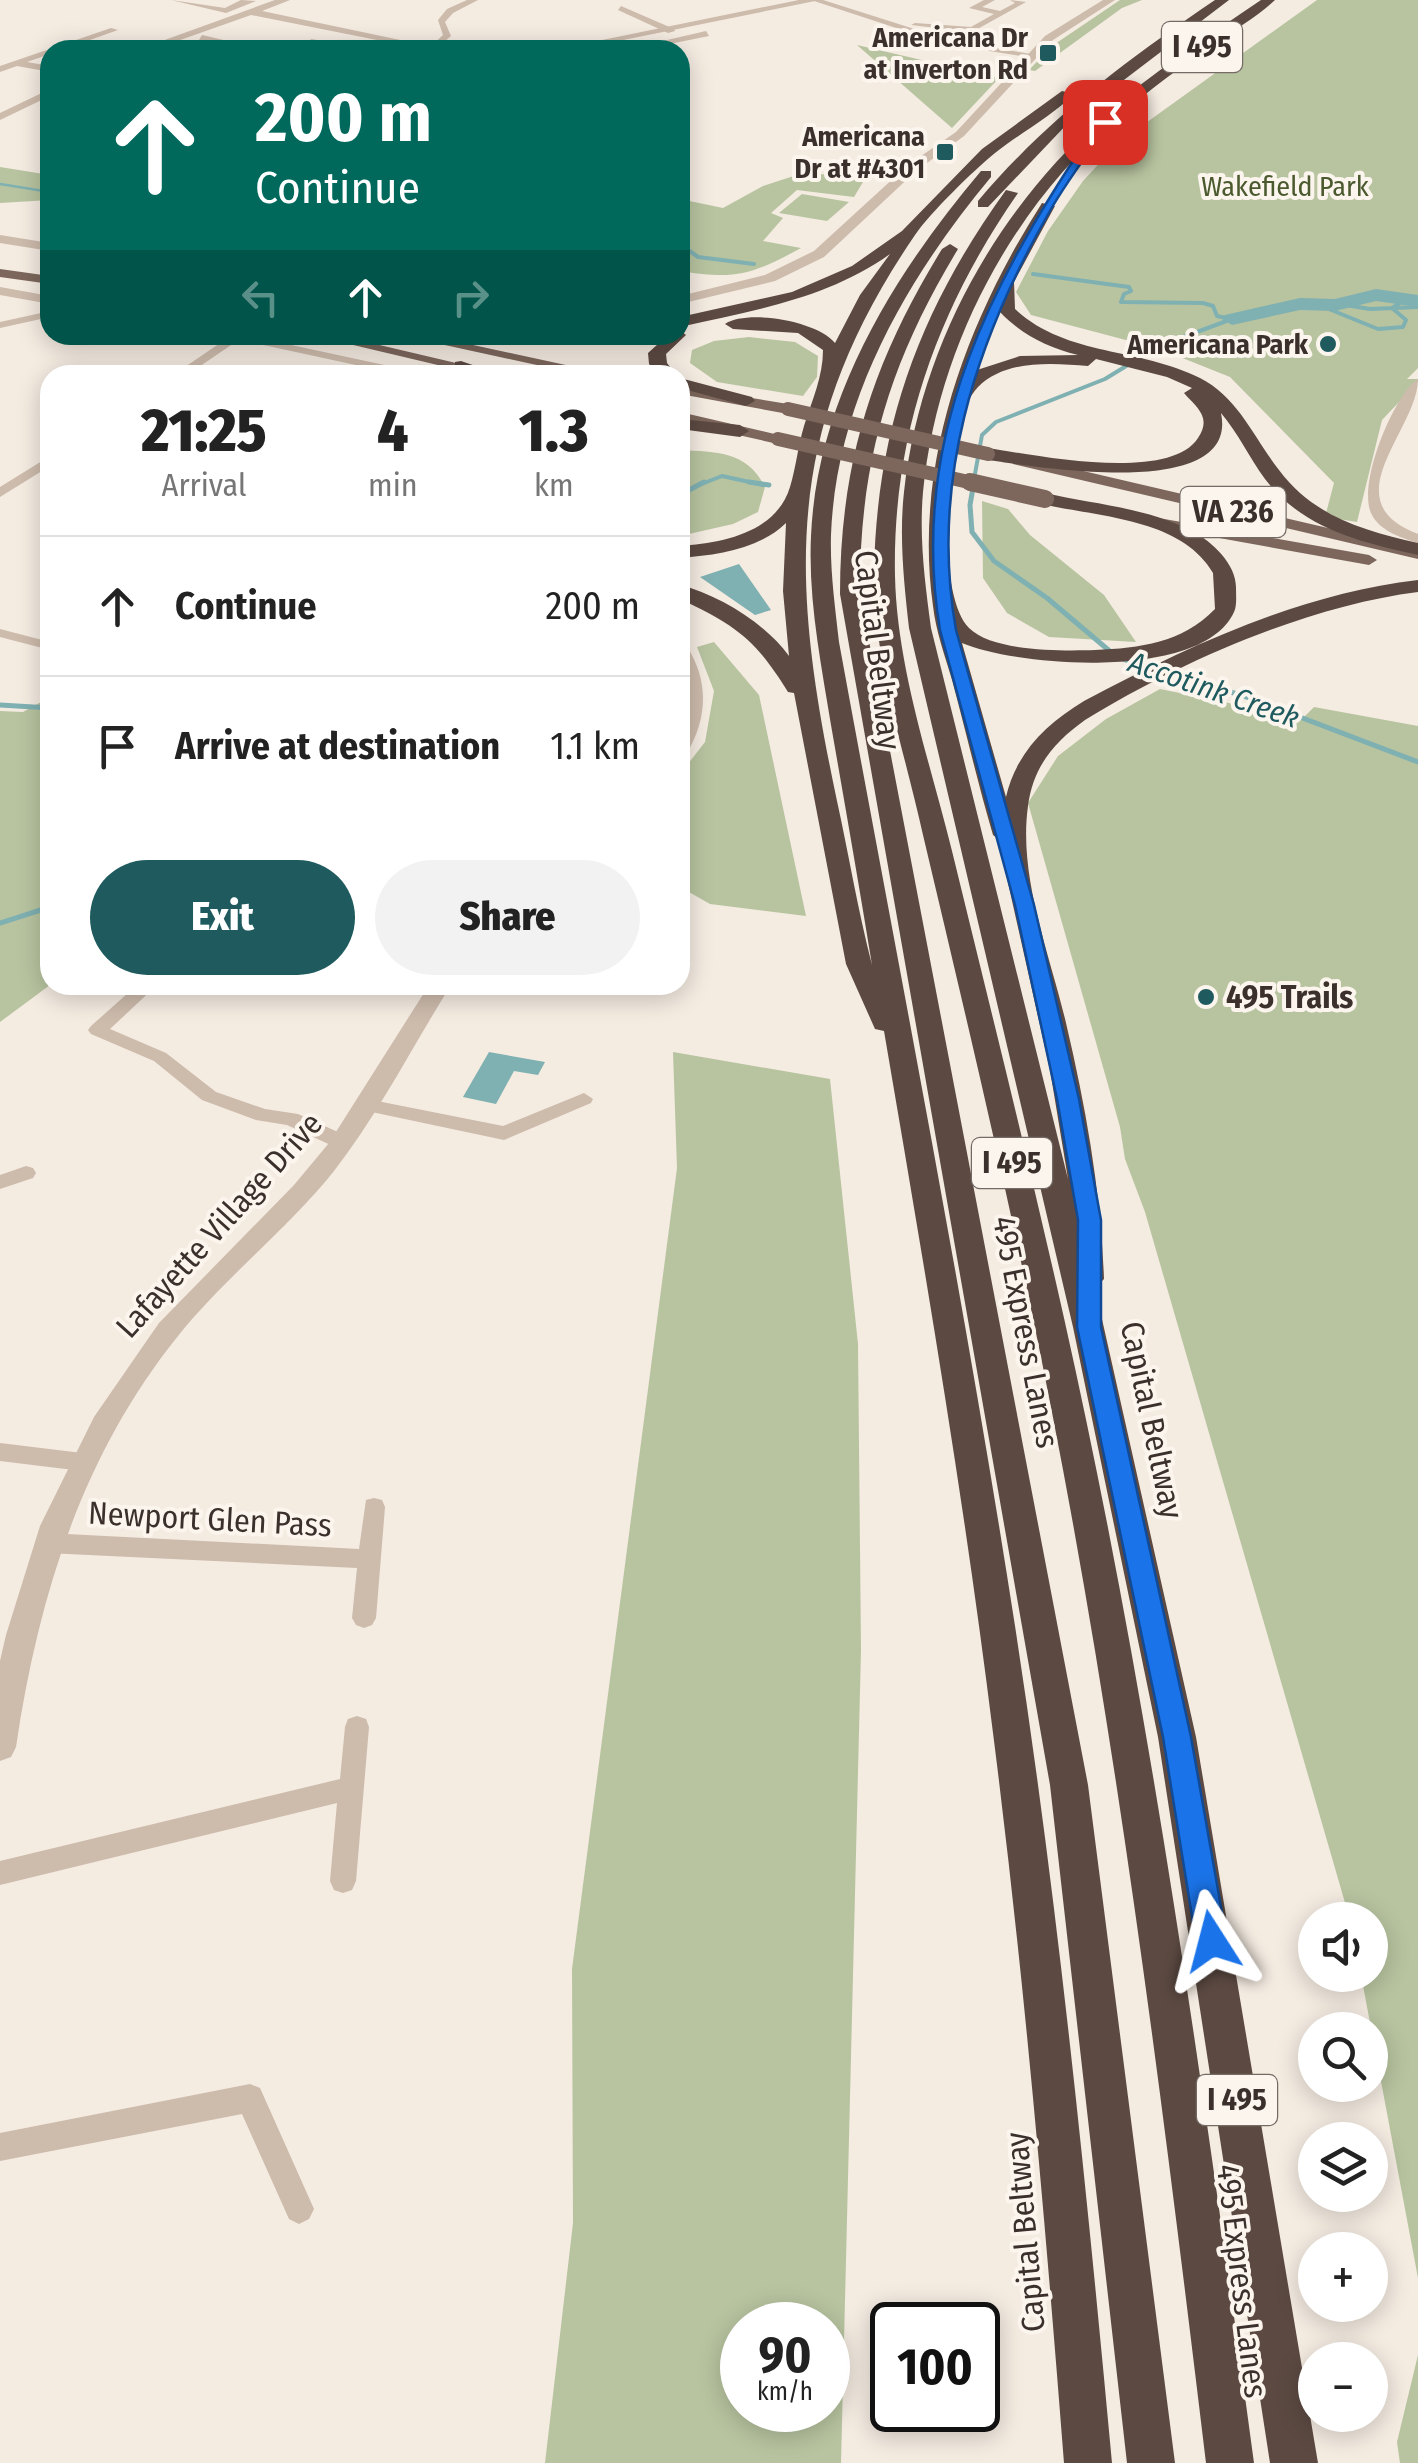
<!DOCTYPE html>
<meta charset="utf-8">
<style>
:root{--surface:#fff;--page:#f2f2f2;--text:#222;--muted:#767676;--line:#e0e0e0;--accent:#1f5a5e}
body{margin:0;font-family:"Fira Sans Condensed",sans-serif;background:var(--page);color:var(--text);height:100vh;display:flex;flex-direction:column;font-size:38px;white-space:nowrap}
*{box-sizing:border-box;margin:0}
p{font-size:32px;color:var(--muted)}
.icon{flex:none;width:55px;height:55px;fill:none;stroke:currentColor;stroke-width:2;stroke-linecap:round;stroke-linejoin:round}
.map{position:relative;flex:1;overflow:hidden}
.drawer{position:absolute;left:40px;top:365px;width:650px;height:630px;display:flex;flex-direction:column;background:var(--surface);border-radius:30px;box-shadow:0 5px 25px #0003}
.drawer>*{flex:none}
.hud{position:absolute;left:40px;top:40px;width:650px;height:305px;border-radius:30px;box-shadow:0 5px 25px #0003;background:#00695c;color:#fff;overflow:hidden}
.buttons{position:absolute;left:1298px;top:1902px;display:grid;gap:20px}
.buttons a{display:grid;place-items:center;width:90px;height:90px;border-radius:50%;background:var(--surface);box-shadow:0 5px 25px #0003;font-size:50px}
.speed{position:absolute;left:720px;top:2302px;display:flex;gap:20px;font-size:50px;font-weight:700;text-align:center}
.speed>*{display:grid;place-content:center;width:130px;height:130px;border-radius:50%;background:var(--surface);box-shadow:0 5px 25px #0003;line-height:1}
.speed small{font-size:25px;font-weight:400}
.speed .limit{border:5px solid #111;border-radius:15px;background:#fff;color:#111}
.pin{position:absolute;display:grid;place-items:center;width:85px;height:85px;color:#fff;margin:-42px;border-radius:20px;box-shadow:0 5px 15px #0006}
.me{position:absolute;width:110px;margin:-55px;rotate:351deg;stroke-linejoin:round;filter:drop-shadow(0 0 8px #0008)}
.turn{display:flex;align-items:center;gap:35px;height:210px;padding:0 50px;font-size:45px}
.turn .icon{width:130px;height:130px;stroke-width:2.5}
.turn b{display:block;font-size:70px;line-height:85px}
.lanes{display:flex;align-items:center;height:95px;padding:0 50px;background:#0003;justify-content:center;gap:50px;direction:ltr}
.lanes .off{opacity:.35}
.eta{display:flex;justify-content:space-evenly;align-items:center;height:170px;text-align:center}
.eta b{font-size:60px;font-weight:800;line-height:70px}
.button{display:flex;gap:20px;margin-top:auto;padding:20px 50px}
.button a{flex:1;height:115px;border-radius:60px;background:var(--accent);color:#fff;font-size:40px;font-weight:800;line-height:115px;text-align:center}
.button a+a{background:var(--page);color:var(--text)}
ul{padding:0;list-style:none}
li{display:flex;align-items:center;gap:30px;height:140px;padding:0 50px;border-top:2px solid var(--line)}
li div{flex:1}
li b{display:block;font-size:38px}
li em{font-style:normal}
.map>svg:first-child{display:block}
.green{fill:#b8c4a0;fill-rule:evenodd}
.water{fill:#7fb0b2}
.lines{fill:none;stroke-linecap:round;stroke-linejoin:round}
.stream-far2{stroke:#7fb0b2;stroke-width:2.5}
.stream-far1{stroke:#7fb0b2;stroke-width:4}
.stream{stroke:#7fb0b2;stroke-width:5}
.river{fill:#7fb0b2;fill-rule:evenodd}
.minor{fill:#cdbbac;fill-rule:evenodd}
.tertiary{fill:#cdbbac;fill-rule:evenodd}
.primary{fill:#7d675c;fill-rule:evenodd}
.motorway{fill:#5c4a42;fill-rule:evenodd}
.primary-bridge-far1{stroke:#7d675c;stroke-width:14}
.primary-bridge{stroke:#7d675c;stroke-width:18}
.route{fill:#1a73e8;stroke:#114b97;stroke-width:2.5}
.poi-dot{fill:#1f5a5e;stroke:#fbf5ee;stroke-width:4}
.labels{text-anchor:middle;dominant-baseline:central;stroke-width:8;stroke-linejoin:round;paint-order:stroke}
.far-poi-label{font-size:28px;font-weight:bold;fill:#3b302b;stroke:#fbf5ee;text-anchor:end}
.far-park-label{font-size:28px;fill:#4a5a2e;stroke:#fbf5ee}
.shield{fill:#fbf5ee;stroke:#756b66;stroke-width:2.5}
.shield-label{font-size:30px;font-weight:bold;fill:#3b302b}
.far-water-label{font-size:30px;font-style:italic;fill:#1f5a5e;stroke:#fbf5ee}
.street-label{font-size:32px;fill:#3b302b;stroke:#fbf5ee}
.poi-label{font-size:32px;font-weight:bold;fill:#3b302b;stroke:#fbf5ee;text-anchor:start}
</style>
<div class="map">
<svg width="1418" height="2463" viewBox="0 0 1418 2463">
<rect width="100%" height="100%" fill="#f4ebe1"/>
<path class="green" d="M1120,0H1142L1122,8L1035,71L1029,70L1052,46Z
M1317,0H1418V368L1407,379H1418V382L1382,420L1357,522L1325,517L1334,483L1230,377L1160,349L1031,315L1016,292L1048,231L1083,181L1118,143Z
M857,45L999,78L952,128Z
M0,167L50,175V200L0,203Z
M803,173L866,177L854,197L797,190L771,213L783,218L763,241L801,248C751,275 736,280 680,271V199L723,208L763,186Z
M802,194L849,202L827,221L779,213Z
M749,337L795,342L818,356L817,377L803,396L717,382L690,363L692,350L714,341Z
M680,450C717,452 747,451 765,487L758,512L733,524L680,536Z
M982,501L1008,509L1030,535L1104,595L1136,642L1049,637L1007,613L983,578Z
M714,642L759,695L806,916L710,904L680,887V774L705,742L714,691L697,647Z
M1160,689L1303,718L1314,707L1418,726V2278L1361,1975H1370V1920H1350L1145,1212L1125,1159L1120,1127L1028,803L1058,756L1106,719Z
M50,697V985L0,1022V711L23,712Z
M673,1052L830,1079L858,1344L861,1650L841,2463H545L573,2223L572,1969L677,1168ZM742,2325H828V2410H742Z
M1418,2355V2463H1400L1397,2442Z"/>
<path class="water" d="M739,564L771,610L755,615L700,577Z
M489,1052L545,1062L538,1075L514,1071L496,1104L463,1097Z"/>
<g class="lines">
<path class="stream-far2" d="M0,184L50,192"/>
<path class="stream-far1" d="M680,229L684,247L698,257L754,264
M1033,274L1129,287L1131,291L1124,294L1121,302L1203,303L1213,306L1217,316L1231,319
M1339,304L1370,309L1418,307
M1319,305L1378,329L1403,327L1406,320L1392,308L1406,299
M699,485L722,476L763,485
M973,485L982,435L996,422L1105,379L1159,346L1232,319"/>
<path class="stream" d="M749,482L769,485
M974,482L970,505L972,532L994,561L1047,598L1112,653
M680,495L704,482
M1123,659L1250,698L1418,762
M0,705L50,708
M0,923L50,907"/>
<path class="river" d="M1376,289L1418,295V307L1376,301L1335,311L1300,310L1232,325L1222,319L1225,315L1300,298L1335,299Z"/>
<path class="minor" d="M171,0L225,8L241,0L256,1L226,13Z
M467,0H478L453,13L445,22L451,36L435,50H427L443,35L438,20L447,9Z
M811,0H823L949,40L1037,55L1033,58L945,44Z
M984,0H995L982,7L1000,11L1015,3L1010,0L1026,2L972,32L911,25L915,23L971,27L994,14L969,8Z
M621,6L674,29L675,31L668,33L618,10Z
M111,28L118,30L62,50H50V54L27,62L50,66V72L17,66L0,72V66Z
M706,31L709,36L640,50H624Z
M202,35L258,48L259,50H244L199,40Z
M311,39L358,47L362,50L308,44Z
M50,311V317L0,328V322Z
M232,335L243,337L187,375H173Z
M1418,379C1418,430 1330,501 1418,534V543C1402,538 1380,531 1372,515C1356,487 1393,396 1418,379Z
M50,456V466L0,497V487Z
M0,629L50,642V650L0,637Z
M137,985H157L110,1029L166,1053L216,1092L265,1109L298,1114L349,1137L352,1142L349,1147H335L287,1125L256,1120L202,1100L154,1061L91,1034L88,1030L91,1026Z
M584,1093L593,1099L591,1103L504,1140L367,1111L358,1105L367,1099L503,1126Z
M26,1166L33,1168L36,1173L33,1178L0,1189V1175Z
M0,1443L82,1453L90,1456L93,1462L90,1468L82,1471L0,1461Z
M374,1498L382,1500L385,1507L376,1618L372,1625L364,1628L356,1625L352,1618L357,1568L47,1553L39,1550L35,1543L39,1536L47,1533L359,1549L366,1500Z
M357,1716L366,1719L369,1727L356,1881L352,1890L343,1893L334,1890L330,1881L337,1803L0,1885V1861L340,1779L345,1727L348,1719Z
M250,2084L260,2088L314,2209L309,2219L299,2224L289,2219L242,2114L0,2161V2133Z"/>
<path class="tertiary" d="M275,0H290L262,11L448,50H427L251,15L152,50H137Z
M799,0H820L574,50H553Z
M1103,0H1115L1053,40L964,136L916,171L824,257L775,281L680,304V296L765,275L814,251L908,165L956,132L1045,36Z
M50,89V96L0,120V113Z
M0,235L50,243V251L0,243Z
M0,287L50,296V304L0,295Z
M217,335H245L431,375H402Z
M680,644L686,645C709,680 708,717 687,753L680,755L686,699Z
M429,985H451C412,1047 379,1113 334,1171C287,1230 225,1277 178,1336C82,1455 38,1598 16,1747L11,1757L0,1761V1661L6,1635L40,1526L94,1417L159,1323L294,1185L329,1143Z"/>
<path class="primary" d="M0,269L50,276V284L0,277Z
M311,335H337L507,375H480Z
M399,335H427L612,375H583Z
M680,386L788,404L796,409L788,414L680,394Z
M680,412L783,436L786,439L778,444L680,422Z
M1019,456L1418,549V559L1013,464V458Z
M1153,517L1369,555L1377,560L1369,565L1147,525L1145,522Z"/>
<path class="motorway" d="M1215,0H1229L1070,121L988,207H978V201C1046,120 1128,59 1215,0Z
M1261,0H1275C1257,17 1234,30 1214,44C1180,67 1148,91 1117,118C1009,211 937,350 923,492C919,538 925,583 931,628L1068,1179L1050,1070L1004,865L1002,842L993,835C978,784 966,732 952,680C945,656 936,632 933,606C913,464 966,322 1042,203L1055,206L1014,282L1015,309C1067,357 1139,347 1200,378C1238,397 1254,438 1279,470C1313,516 1364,531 1418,543V555C1360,542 1303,529 1265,479C1249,457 1238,433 1221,413C1240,503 1031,466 988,460L979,454L988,448C1034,455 1169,483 1198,438C1212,417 1197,408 1184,393L1192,388L1167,377L1096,359L1088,366C1053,363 1006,359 978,387C944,421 934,594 969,628C993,652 1063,651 1095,650C1140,648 1182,643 1215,609L1213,573C1181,517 1094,517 1038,503L1035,499L1045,493C1093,504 1148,508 1192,531C1213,542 1237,565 1236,589C1236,596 1237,606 1234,612C1203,681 1019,667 962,643L1006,797C1016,753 1046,724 1084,701C1189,646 1299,594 1418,580V592C1307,606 1180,662 1085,720C1054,742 1033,767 1028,806C1018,877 1050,954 1066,1023C1086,1108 1101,1192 1104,1279L1095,1288L1196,1737L1318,2463H1270L1158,1737L1073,1327L909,628C904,583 899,537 904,492C920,348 994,213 1102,117C1151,73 1207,37 1261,0ZM1000,312C1022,335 1047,347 1078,355L1020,356L977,370Z
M1062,91L1074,94C1051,117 1020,133 995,153C974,170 930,213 915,235C782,430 790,579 837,801C849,856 858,911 872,965C859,885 845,805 831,725C821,663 808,600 811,536C817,398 894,274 981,171H991V177C907,278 836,400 831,535C830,571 835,606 839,642C899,970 964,1297 1015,1626C1058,1904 1086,2183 1112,2463H1064C1045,2219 1024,1976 993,1733C964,1498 924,1265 884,1031L875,1029L846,964L794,693L788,692C756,640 736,625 680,599V585C719,595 765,623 789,656L783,591L786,523C758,550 717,555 680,558V546C722,543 776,533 790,487C796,467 798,446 804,426C812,400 823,377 823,350L798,333L733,329L725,324C747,309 818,321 835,343L860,295L890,254C827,299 754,310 680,327V317L792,292L852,266L902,231L982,149Z
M1006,190L1018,193C938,308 892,434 895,576C897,668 930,762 952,851C990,1007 1029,1162 1064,1318C1149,1696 1202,2079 1254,2463H1206C1159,2074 1111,1687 1030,1304C997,1147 960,991 923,835C904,749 873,659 874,571C877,424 921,308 1006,190Z
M950,244L958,249C890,361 859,462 860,594L1088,1785L1175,2463H1127L1050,1785L840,594C840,462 873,361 942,249Z
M680,330L686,335L666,354L667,363L676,375H658L649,364L648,353L668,335H680Z
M432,335H588L580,340H440Z
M461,361L490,371L493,375H468L455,370V362Z
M680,378L752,397L755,401L746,406L680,388Z
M680,419L740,425L749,431L740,437L680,429Z"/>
<path class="primary-bridge-far1" d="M788,409L988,454
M778,439L982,485"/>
<path class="primary-bridge" d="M970,482L1045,499"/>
</g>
<path class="route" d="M1101,119L1110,122C1089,153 1064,184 1046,218C974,345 930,484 956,630L1034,905L1079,1099L1101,1220V1327L1191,1737L1227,1941L1223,1951L1212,1956L1201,1951L1196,1941L1163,1737L1077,1327L1078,1220L1057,1099L1015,905L940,630C907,434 994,276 1101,119Z"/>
<g class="poi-dot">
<rect x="1038" y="43" width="20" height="20" rx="5"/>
<rect x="935" y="142" width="20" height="20" rx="5"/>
<circle cx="1328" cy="344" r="10"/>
<circle cx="1206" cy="997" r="10"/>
</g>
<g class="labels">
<g class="far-poi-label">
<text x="1028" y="37">Americana Dr<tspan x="1028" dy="32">at Inverton Rd</tspan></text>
<text x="925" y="136">Americana<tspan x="925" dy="32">Dr at #4301</tspan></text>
<text x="1308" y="344">Americana Park</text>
</g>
<g class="far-park-label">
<text x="1285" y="186">Wakefield Park</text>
</g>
<g class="shield">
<rect x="1162" y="22" width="80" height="50" rx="8"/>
<rect x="1180.5" y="487" width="105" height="50" rx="8"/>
<rect x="972" y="1138" width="80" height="50" rx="8"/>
<rect x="1197" y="2075" width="80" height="50" rx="8"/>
</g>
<g class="shield-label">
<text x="1202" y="47">I 495</text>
<text x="1233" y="512">VA 236</text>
<text x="1012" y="1163">I 495</text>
<text x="1237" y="2100">I 495</text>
</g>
<g class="far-water-label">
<text transform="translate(1214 690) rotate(19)">Accotink Creek</text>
</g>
<g class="street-label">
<text transform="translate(878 650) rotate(83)">Capital Beltway</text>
<text transform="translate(219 1225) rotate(-48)">Lafayette Village Drive</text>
<text transform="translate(1026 1332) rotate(79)">495 Express Lanes</text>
<text transform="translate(1152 1420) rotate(78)">Capital Beltway</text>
<text transform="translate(210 1519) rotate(3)">Newport Glen Pass</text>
<text transform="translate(1025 2232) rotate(-95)">Capital Beltway</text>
<text transform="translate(1242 2281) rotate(83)">495 Express Lanes</text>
</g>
<g class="poi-label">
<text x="1226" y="997">495 Trails</text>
</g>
</g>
</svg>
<div class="buttons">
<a><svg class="icon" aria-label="sound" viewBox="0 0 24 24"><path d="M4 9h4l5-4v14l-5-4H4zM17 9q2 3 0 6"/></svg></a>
<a><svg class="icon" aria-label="search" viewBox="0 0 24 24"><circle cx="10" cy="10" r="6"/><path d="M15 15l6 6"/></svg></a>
<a><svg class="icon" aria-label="layers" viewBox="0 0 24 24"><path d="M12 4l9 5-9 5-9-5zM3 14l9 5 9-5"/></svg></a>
<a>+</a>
<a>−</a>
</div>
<div class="speed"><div>90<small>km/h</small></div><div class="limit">100</div></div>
<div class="pin" style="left:1105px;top:122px;background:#d93025"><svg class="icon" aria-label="arrive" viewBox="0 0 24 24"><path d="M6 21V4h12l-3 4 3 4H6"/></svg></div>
<svg class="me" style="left:1212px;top:1941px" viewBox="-20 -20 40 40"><path d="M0-17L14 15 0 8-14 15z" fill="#1a73e8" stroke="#fff" stroke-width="4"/></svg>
<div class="hud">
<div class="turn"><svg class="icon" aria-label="ahead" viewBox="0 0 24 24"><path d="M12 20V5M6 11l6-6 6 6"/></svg><div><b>200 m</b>Continue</div></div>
<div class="lanes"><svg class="icon off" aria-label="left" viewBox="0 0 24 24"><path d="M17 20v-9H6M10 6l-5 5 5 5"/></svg><svg class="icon" aria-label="ahead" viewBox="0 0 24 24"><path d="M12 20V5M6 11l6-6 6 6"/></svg><svg class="icon off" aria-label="right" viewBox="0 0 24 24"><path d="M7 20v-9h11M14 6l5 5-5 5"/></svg></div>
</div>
<section class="drawer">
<div class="eta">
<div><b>21:25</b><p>Arrival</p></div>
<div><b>4</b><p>min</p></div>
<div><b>1.3</b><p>km</p></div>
</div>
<ul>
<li><svg class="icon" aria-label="ahead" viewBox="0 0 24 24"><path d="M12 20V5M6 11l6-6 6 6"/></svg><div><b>Continue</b></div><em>200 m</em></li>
<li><svg class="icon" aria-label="arrive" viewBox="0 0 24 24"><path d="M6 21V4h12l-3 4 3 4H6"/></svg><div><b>Arrive at destination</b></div><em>1.1 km</em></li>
</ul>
<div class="button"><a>Exit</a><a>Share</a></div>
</section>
</div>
